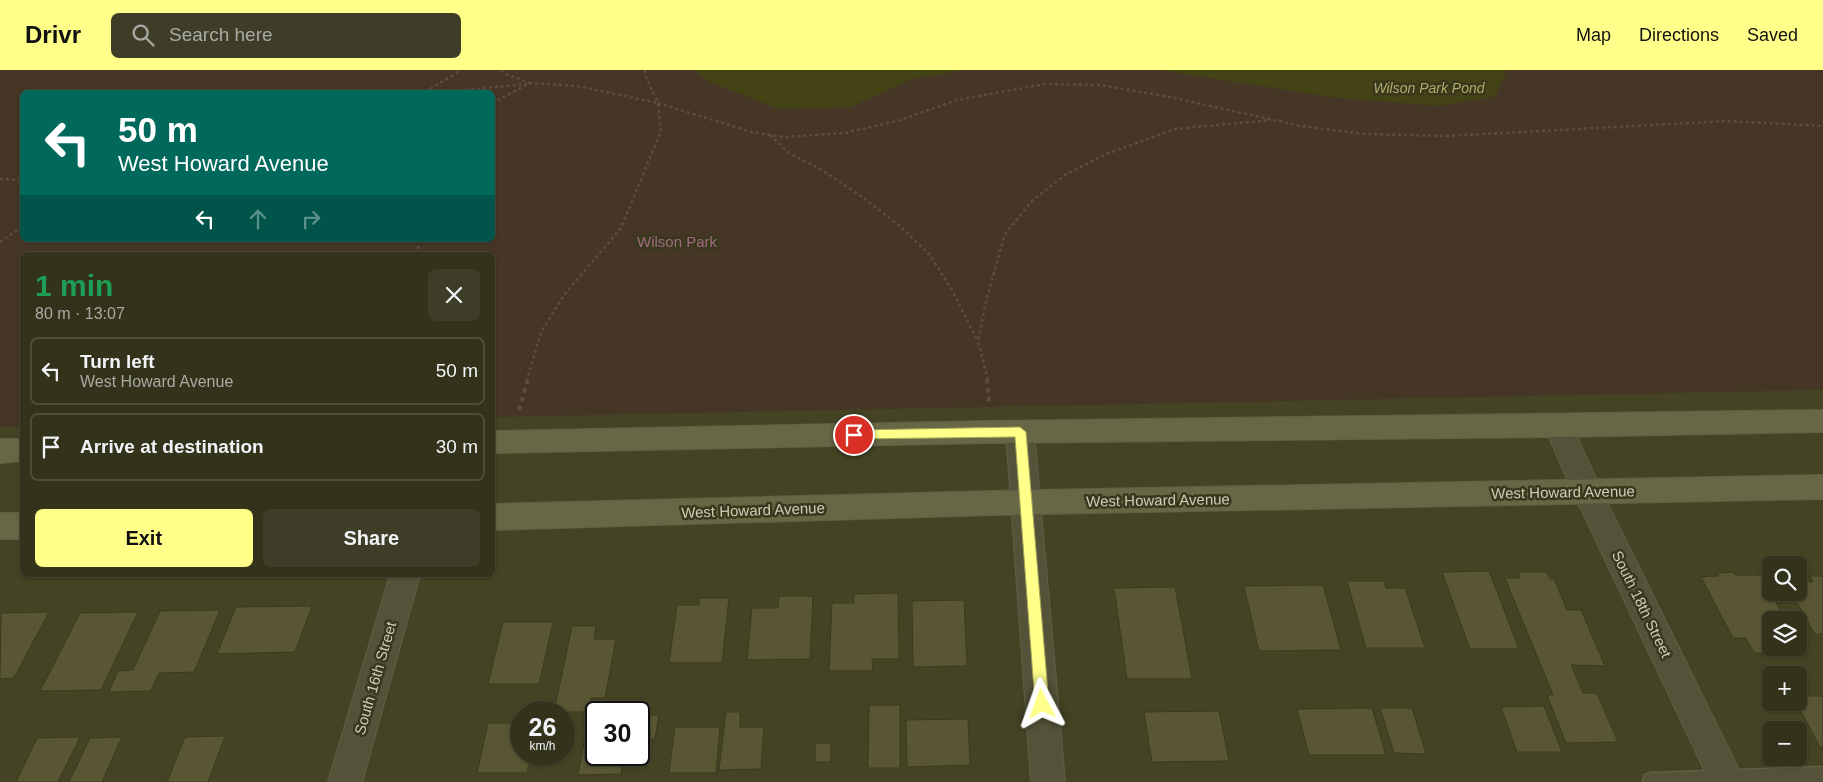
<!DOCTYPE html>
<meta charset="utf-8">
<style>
:root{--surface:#33321b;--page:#3e3e28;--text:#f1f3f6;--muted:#a9aaa3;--line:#4e4d3a;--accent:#ffff89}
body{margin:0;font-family:Helvetica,sans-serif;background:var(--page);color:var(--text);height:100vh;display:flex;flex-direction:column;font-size:19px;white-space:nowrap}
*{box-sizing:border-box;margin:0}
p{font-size:16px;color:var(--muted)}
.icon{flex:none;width:28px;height:28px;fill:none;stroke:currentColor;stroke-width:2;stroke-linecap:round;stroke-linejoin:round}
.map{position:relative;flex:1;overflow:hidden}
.drawer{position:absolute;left:20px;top:182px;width:475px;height:325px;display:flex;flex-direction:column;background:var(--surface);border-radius:8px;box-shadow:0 1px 4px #0004,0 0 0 1px var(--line)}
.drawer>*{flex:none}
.guide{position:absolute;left:20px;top:20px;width:475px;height:152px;border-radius:8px;box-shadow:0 1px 4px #0004,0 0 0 1px var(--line);background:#00695c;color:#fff;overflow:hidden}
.tools{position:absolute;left:1762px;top:486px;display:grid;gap:10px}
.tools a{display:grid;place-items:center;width:45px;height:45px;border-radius:8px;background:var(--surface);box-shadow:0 1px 4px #0004,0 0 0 1px var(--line);font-size:25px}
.speed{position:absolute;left:510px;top:631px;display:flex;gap:10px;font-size:25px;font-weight:700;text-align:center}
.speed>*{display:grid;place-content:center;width:65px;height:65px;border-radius:50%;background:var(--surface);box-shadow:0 1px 4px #0004,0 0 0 1px var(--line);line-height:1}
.speed small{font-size:12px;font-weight:400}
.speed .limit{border:2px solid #111;border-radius:8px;background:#fff;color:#111}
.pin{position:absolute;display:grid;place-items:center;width:42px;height:42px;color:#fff;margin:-21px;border:2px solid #fff;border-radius:50%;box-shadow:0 1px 5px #0007}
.me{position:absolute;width:55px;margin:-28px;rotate:356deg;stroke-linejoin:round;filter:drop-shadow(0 0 4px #0008)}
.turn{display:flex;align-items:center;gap:18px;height:105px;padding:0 15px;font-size:22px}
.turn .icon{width:65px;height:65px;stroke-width:2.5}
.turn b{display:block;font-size:35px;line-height:42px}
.lanes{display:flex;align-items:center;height:48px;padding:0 15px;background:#0003;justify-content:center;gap:25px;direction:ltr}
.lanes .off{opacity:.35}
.round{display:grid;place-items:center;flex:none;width:52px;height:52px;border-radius:8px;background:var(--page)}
.headline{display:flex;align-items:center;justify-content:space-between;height:85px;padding:0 15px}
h1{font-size:30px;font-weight:600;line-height:38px;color:#1e9e55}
.button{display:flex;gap:10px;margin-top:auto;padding:10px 15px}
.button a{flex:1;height:58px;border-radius:8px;background:var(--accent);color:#111;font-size:20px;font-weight:600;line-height:58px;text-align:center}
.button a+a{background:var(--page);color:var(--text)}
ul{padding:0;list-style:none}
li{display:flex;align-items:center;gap:15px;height:68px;margin:0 10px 8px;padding:0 5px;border:2px solid var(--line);border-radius:8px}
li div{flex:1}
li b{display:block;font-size:19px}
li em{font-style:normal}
header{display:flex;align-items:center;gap:30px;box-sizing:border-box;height:70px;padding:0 25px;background:var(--accent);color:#111}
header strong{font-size:24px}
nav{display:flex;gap:28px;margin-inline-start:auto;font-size:18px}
.search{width:350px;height:45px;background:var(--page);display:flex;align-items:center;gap:12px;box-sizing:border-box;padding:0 18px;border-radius:8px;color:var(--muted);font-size:19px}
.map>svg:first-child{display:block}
.green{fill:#453626;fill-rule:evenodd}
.water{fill:#444315}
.building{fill:#595733;stroke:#3b3a1f}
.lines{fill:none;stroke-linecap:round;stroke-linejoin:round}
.service-casing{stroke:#605f45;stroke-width:3}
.minor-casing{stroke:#605f45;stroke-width:2}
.tertiary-casing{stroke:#605f45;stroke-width:2}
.secondary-casing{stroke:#605f45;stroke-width:2}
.path-far1{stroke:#5d4d40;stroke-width:2.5;stroke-dasharray:3 3;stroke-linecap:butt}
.path{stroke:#5d4d40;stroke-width:4;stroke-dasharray:4.5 4.5;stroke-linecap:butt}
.service{fill:#545339;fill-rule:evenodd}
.minor{fill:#545339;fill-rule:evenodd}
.tertiary{fill:#545339;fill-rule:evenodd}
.secondary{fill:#676746;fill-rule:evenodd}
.route{fill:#ffff89;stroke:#a6a659}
.labels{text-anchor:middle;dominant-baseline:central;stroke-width:5;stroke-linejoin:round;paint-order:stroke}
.far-water-label{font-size:14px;font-style:italic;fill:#afac6c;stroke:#39381d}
.park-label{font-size:15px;fill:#a06b80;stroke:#39381d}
.street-label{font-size:15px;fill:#cdcdb6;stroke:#39381d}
</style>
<header>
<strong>Drivr</strong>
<div class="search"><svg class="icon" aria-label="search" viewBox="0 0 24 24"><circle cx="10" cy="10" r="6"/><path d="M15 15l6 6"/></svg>Search here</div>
<nav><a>Map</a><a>Directions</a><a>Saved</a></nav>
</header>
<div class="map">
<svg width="1823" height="712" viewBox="0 0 1823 712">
<rect width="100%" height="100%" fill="#444324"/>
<path class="green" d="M0,0H1823V320L493,347L492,185H22V357H0ZM22,22H492V170H22Z"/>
<path class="water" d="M694,0H965L912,9L850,37L779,39L708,11Z
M1160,0H1507L1496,26L1439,36L1330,27Z"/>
<path class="building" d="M1489,501L1519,579H1470L1442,502Z
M1519,502H1547L1550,509H1554L1567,540H1581L1605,596L1571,595L1583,623H1597L1618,672L1566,673L1547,625H1553L1505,508H1520Z
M1733,502L1735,505H1760L1786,550H1771V578H1789L1792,583H1754L1746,568H1733L1701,507L1719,506L1717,503Z
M1810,506H1823V564H1815L1791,522L1802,521L1799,511L1813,512Z
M1347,511H1384L1386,518H1405L1425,578H1366Z
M1323,515L1341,580L1259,581L1244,516Z
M1175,517L1192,609H1127L1114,518Z
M898,523L899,589H872L873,601H829L832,533H854V524Z
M779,526H813L810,589L747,590L752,538H778Z
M699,528H729L722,593H669L677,535H699Z
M964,530L967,596L913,597L912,531Z
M312,536L295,582L217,584L236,537Z
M220,540L194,602L159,603L151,621L109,622L118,601L133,600L160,541Z
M49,542L14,608L0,609L1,543Z
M138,542L101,620L40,621L80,543Z
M503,552H553L539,614H488Z
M572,556H596L594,569H616L605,628H591L588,642H554Z
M1799,626H1823V677H1820L1796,632H1799Z
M617,635H632L631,642H616Z
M869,635H900V698H868Z
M1544,636L1562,682H1517L1501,637Z
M1372,638L1386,685H1309L1297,639Z
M1380,638H1412L1426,684L1394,683Z
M1219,641L1229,691L1152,692L1144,642Z
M726,642H740V657H764L761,699L719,700Z
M639,645H659L655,669H639Z
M968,649L970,695L907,697L906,650Z
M488,653H521V685H531L527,703H477Z
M675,657H720L716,703H669Z
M596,661V685H624L621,704L578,705L586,662Z
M225,666L208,712H167L185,667Z
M80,667L58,712H16L37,668Z
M122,667L102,712H69L90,668Z
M815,673H831V692H815Z"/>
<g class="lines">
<defs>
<path id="service" d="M1823,697V712H1643L1645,705L1652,703Z"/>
<path id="minor" d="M1558,345L1568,348L1572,356L1601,420L1745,712H1710L1573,422L1544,356L1548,348Z
M1020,351L1030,354L1034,362L1065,712H1031L1006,362L1010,354Z"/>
<path id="tertiary" d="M390,505H420L362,712H328Z"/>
<path id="secondary" d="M1823,340V362L1558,367L989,373L492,383V361L989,351Z
M0,369H22V391L0,393Z
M1823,405V429L993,445L492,460V434L993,421Z
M0,443H22V469H0Z"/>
</defs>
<use href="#service" class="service-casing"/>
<use href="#minor" class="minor-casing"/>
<use href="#tertiary" class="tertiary-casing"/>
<use href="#secondary" class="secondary-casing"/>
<path class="path-far1" d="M501,0L506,4L530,13
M645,0V5L658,33L752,62L784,67L845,63L900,50L957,30L1045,14L1100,15L1165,26L1301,56L1365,64L1447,66L1727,51L1823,56
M425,22L461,0
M441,22L527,14
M492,33L530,13L577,16L658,33L661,61L621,158L564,225L541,262L527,310
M770,65L789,83L822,100L861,126L901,157L930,185L952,220L977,270
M0,109L22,110
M418,170L419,185
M0,172L22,157
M988,310L978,271L986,231L1005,164L1032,131L1065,105L1104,85L1175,59L1271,50"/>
<path class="path" d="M987,309L989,333
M519,340L528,309"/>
<use href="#service" class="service"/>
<use href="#minor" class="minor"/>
<use href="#tertiary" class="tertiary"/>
<use href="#secondary" class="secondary"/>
</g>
<path class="route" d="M1020,357L1026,362L1049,634L1047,638L1042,640L1037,638L1035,634L1015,367L854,369L848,365L854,360Z"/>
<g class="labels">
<g class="far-water-label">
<text x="1429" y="18">Wilson Park Pond</text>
</g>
<g class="park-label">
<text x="677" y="171">Wilson Park</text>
</g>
<g class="street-label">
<text transform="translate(1563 422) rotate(-1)">West Howard Avenue</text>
<text transform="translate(1158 430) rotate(-1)">West Howard Avenue</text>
<text transform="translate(753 440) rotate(-2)">West Howard Avenue</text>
<text transform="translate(1642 534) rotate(64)">South 18th Street</text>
<text transform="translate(375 608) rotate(-74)">South 16th Street</text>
</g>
</g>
</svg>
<div class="tools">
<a><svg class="icon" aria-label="search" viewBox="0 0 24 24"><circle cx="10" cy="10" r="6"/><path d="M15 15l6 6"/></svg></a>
<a><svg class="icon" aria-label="layers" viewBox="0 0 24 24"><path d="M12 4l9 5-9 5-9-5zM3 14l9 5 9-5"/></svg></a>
<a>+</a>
<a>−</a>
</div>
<div class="speed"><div>26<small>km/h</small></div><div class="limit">30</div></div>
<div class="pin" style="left:854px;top:365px;background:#d93025"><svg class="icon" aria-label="arrive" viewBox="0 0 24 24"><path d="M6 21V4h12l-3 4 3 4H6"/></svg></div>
<svg class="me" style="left:1042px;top:634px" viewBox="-20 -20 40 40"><path d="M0-17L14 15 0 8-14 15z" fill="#ffff89" stroke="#fff" stroke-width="4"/></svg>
<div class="guide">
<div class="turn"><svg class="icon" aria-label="left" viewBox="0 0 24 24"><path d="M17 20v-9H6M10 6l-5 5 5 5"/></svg><div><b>50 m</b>West Howard Avenue</div></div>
<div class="lanes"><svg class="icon" aria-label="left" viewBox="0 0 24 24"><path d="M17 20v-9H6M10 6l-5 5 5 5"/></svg><svg class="icon off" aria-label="ahead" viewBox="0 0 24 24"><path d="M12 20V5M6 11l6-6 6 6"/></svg><svg class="icon off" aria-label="right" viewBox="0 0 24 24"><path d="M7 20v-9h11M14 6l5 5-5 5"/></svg></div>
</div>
<section class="drawer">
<div class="headline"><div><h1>1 min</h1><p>80 m · 13:07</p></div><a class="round"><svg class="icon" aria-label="close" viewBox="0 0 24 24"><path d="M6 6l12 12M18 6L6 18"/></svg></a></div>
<ul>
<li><svg class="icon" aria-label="left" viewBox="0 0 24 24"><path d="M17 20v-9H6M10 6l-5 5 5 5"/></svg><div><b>Turn left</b><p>West Howard Avenue</p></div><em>50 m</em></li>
<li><svg class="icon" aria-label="arrive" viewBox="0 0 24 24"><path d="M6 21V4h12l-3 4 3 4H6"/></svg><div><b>Arrive at destination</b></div><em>30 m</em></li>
</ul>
<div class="button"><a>Exit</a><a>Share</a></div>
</section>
</div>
